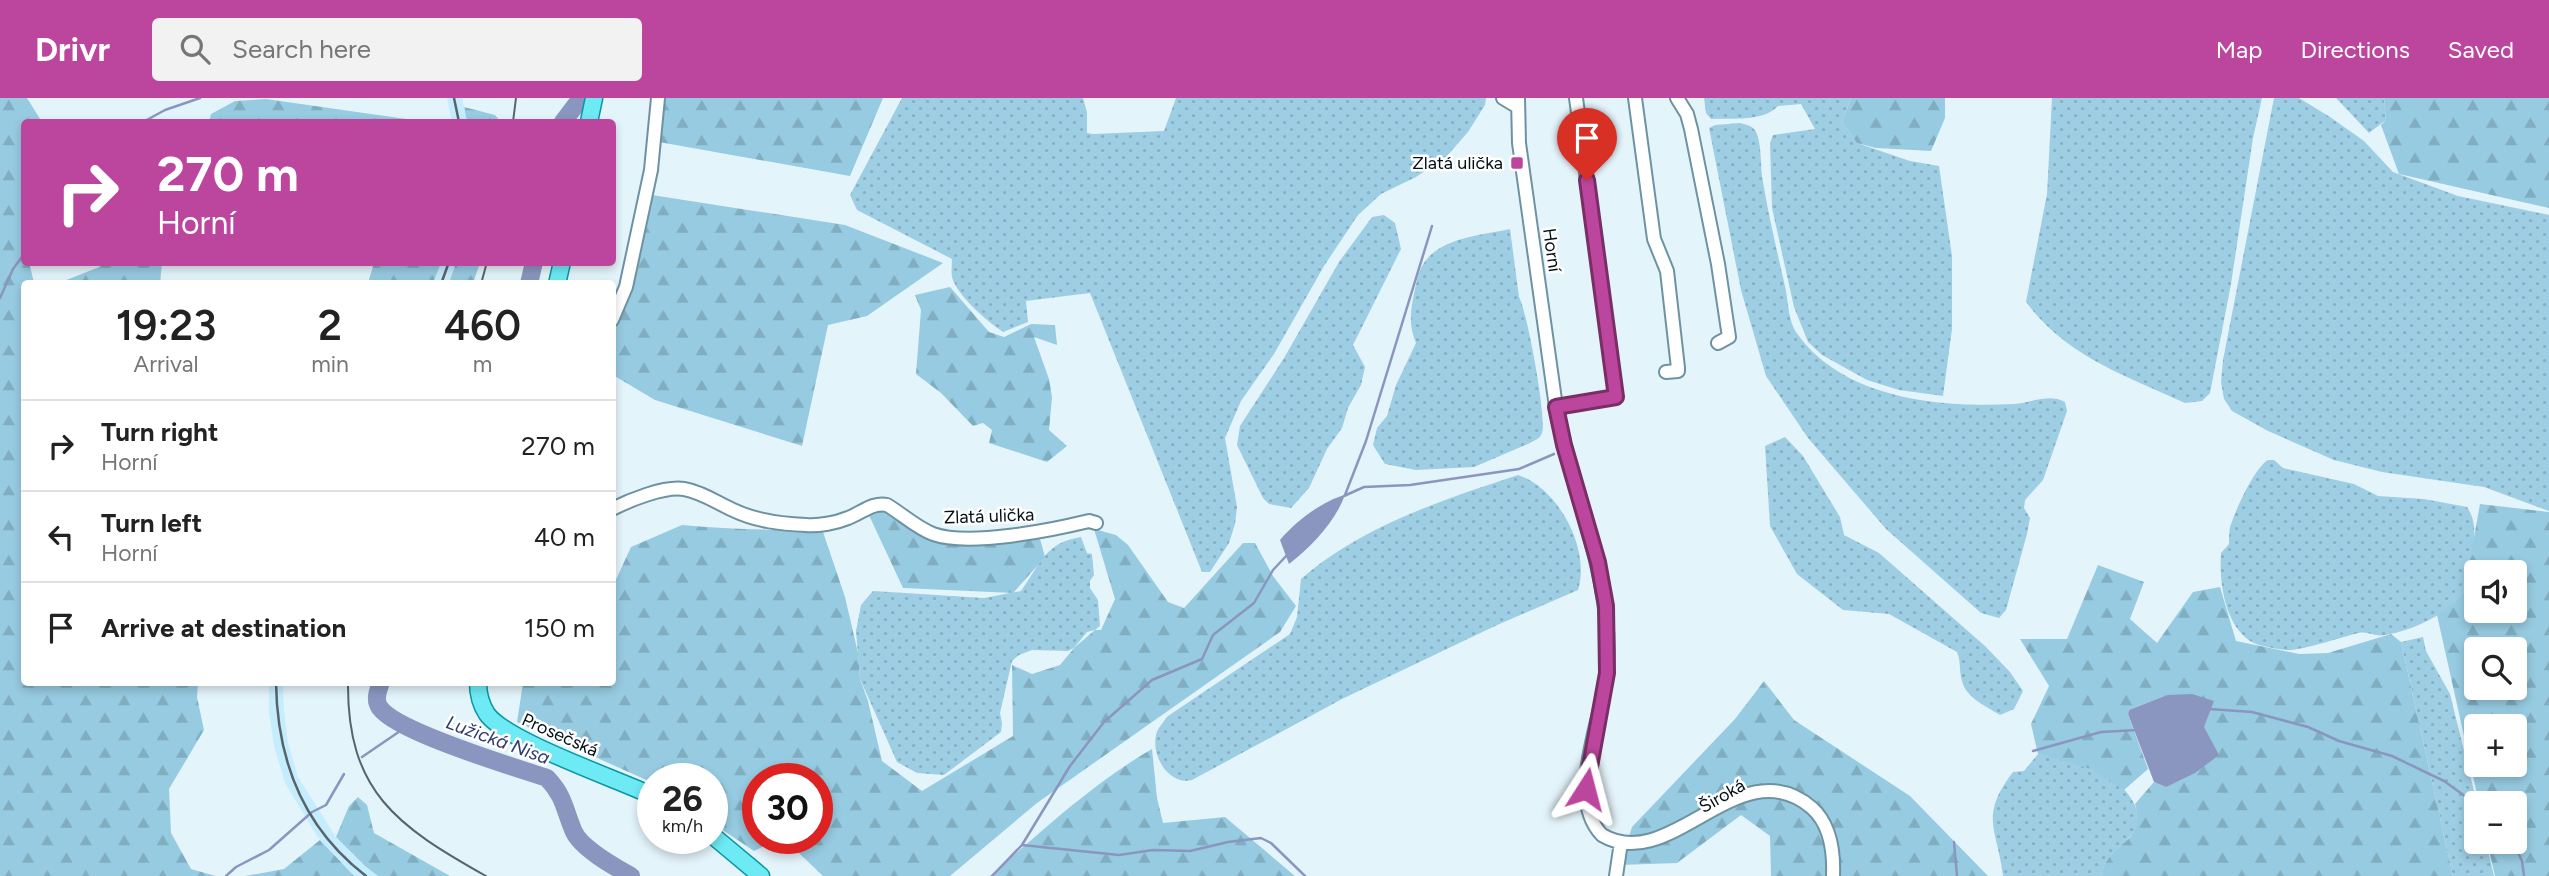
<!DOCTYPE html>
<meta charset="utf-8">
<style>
:root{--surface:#fff;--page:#f2f2f2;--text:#222;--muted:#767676;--line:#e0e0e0;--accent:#bc469d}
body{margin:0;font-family:Figtree,sans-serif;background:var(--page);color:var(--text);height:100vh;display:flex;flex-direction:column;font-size:26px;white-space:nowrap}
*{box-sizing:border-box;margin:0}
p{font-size:23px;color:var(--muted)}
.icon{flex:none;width:38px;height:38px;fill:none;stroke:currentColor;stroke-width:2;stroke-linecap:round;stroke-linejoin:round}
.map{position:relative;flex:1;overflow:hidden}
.side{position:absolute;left:21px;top:182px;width:595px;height:406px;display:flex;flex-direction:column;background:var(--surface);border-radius:7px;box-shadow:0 4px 10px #0003}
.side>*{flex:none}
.top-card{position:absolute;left:21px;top:21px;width:595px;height:147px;border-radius:7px;box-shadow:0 4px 10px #0003;background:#bc469d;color:#fff;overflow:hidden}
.tools{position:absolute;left:2464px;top:462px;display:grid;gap:14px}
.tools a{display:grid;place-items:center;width:63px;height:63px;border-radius:7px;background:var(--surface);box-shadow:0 4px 10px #0003;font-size:35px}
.speed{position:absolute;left:637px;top:665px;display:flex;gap:14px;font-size:35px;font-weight:700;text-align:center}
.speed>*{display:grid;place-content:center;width:91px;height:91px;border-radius:50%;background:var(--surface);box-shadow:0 4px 10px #0003;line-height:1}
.speed small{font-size:18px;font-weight:400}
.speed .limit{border:10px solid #d22;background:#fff;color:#111}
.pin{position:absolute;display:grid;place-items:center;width:60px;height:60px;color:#fff;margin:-72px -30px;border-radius:50% 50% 50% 0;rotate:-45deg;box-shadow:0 0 7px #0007}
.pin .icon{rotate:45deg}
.me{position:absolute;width:77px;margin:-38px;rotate:9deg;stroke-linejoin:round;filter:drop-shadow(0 0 5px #0008)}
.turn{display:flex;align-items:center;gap:24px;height:147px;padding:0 21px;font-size:32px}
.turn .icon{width:91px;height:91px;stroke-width:2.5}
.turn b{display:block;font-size:49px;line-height:60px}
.eta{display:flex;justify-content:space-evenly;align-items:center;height:119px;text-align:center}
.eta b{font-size:42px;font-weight:600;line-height:49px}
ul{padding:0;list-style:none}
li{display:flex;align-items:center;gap:21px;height:91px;padding:0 21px;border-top:2px solid var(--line)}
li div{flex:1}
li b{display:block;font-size:26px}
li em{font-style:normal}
header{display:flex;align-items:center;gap:42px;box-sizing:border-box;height:98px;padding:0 35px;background:var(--accent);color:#fff}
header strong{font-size:33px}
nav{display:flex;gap:38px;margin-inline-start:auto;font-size:24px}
.search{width:490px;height:63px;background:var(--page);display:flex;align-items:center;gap:18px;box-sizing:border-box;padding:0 24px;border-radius:7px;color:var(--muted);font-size:26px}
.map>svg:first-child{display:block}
.built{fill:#c6edfe}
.grass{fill:url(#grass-dots)}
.forest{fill:url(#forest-firs);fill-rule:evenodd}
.water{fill:#8a96bf}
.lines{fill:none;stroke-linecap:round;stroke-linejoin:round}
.stream{stroke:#8a96bf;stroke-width:2.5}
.river{stroke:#8a96bf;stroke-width:18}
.minor-casing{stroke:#6d93a3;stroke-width:16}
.major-casing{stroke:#0995a1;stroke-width:19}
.minor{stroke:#fff;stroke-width:12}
.major{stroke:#6deaf4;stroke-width:16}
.tram{stroke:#57656b;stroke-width:2}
.rail{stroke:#57656b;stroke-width:2.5}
.route-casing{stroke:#7a2e66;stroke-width:18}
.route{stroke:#bc469d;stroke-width:12}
.poi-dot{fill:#bc469d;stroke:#fff;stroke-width:2.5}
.labels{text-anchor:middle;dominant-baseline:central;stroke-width:5;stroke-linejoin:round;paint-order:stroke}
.poi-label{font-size:18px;fill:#031016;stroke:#fff;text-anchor:end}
.street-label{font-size:18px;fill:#031016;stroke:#fff}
.water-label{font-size:19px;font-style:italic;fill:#303c71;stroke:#fff}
</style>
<header>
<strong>Drivr</strong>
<div class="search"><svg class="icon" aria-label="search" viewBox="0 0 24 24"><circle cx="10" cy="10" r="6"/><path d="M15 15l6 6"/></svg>Search here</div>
<nav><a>Map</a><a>Directions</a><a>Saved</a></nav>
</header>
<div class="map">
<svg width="2549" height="778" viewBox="0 0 2549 778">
<defs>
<pattern id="grass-dots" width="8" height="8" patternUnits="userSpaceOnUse" patternTransform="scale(1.75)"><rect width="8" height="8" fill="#9ecee3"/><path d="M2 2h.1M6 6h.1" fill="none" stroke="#86b0c2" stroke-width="1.8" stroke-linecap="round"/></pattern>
<pattern id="forest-firs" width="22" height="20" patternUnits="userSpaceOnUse" patternTransform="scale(1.75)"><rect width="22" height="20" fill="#97cbe1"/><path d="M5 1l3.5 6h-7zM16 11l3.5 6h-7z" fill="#80adc0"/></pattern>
</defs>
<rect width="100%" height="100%" fill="#e4f4fb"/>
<path class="built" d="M447,0H462L467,24H452Z
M441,165H456L449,185L433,186Z
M269,585H283L284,613L288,645L298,679L336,739L365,768L378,778H354L345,769L317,738L285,685L274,648L269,614Z"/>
<path class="grass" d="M902,0H1083L1087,14V35L1093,36L1164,33L1176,0H1486L1485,7L1468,34L1447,58L1416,79L1381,96L1358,117L1324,168L1274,256L1241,303L1225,340L1237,409L1235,426L1229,445L1210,474H1202L1090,195L1026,203L1028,224L1003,234C987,223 957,198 952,179C951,174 952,167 952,161L857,112L850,97Z
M1704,0H1851L1842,24L1857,45L1910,63L1939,68L1952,158V231L1943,298L1899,292L1867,282L1822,257L1808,244L1794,209L1772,110L1770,45L1773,37L1815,31L1801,6L1778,8C1763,24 1732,20 1711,21L1706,15Z
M2052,0H2262L2253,40L2231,186L2210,295L2202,303L2185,305C2125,277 2067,259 2026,204L2047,96Z
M2274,0H2299L2330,19L2364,43L2393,74L2458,98L2549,117V413L2484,389L2382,374L2334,362L2268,333L2232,313L2224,301L2221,284L2223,262Z
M2336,0H2384L2386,22L2369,35Z
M1740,25C1748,27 1754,28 1757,36C1762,50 1760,69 1763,84C1769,120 1778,157 1786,193C1788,205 1789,224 1796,234C1842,301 1940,310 2014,306C2031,305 2049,295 2065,304L2067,313L2043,382L2025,402L2024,410L2030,420L2027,436L2006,512L1999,520L1981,515L1886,431L1808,340L1766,278L1741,192L1709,30L1715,27Z
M1384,117L1395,125L1401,151L1353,247L1365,269L1361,287L1348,310L1342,330L1327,351L1309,390L1291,410L1269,406L1263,400L1237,347L1240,328L1284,260L1339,164L1372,119Z
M1510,131L1519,199C1527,213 1547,321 1542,335C1540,341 1535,342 1530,345L1474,369L1416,372L1385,366L1373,347L1377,330L1387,318L1396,287L1416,245C1409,229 1410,214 1414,196C1416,187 1418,173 1424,165C1441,139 1484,137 1510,131Z
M1785,339L1803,358L1840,419L1844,437L1879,455L1985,548L2010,574L2023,593L2014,611L2000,617C1986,608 1966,600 1962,583C1959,573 1961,563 1957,554L1889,516L1843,512L1797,476L1770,428L1765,348Z
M2268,362H2274L2283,370L2354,386L2378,398L2424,401L2467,409C2478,425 2474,441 2471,460C2469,471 2471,481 2466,491C2454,514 2409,534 2385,537C2375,539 2368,533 2359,535C2341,539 2302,553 2286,552C2277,551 2257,548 2250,543C2224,525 2219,483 2221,455L2229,446C2229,441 2229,434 2230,429C2235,413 2255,369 2268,362Z
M1518,377C1558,390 1591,451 1578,492L1495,528L1342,601L1192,682C1169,688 1151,658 1156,637C1157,631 1164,623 1168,618L1290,536L1297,519L1301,481C1362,428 1442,402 1518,377Z
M1081,439L1087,455L1092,456L1094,477L1090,483V490L1098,502L1100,528L1095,532L1087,534L1074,550L1068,553L1032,552L1019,557L1012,563L1000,615L1002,625L1001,634L944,677L917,675L897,664L860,581L856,533L861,507L873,493L984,500L1021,493C1040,466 1046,444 1081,439Z
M2423,539L2426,553L2450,596L2477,705L2476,744H2486L2494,778H2453L2401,544Z
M2038,656C2071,664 2123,674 2136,710C2139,717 2140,724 2136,731C2123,750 2106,754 2101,778H2003C1997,729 1979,719 2013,674L2024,673Z"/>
<path class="forest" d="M0,0H27L42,24H24V164L37,165L30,168L34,185L24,186V584L198,585L197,599L204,632L169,691L171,735L191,771L216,778H0Z
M664,0H883L850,78L659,44Z
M1851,0H1945V20L1931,53L1876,50L1857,45L1842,24Z
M2384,0H2549V110L2399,76L2381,27L2386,22Z
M266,1L427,24H209L211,16L235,3Z
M464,9L495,17L501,24H467Z
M652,97L845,127L943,165L867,218L828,227L802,348L655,302L613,277V238L637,172Z
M109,165H162L160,185H59Z
M374,165V164L441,165L433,185H368Z
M456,165H480L473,185H449Z
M950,189L989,234L1004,239L1031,226L1055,227L1057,247L1034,239L1049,281L1052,299L1049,332L1067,348L1047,364L989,345L992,332L983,325L973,328L941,295L916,276L921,212L915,197Z
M2480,406L2549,414V778H2495L2487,744H2515V705H2479L2437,517L2455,504L2466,492L2470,479L2469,467ZM2476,474H2515V513H2476ZM2476,551H2515V590H2476ZM2476,628H2515V667H2476Z
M884,410L929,441L960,446L1040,441L1045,459L1013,495L903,490L867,413Z
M682,427C729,432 776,431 823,434L845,499L858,555L860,581L868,603L882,663L922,693L1013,638L1012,567L1032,576L1060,567L1075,549L1095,532H1101L1115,501L1094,431L1116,437L1128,447L1168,504L1184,510L1243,445H1255L1273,478L1296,508L1280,534L1037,705L950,778H823L783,740H817V681H758V740H782L754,753L712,725V681H653V685L517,624L523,585L612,584L613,488L631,449Z
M2098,467L2144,484L2130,521L2157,545L2193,494L2220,489L2236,543L2299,556L2328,555L2391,536L2401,544L2453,778H2101C2108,742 2148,746 2135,706L2154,684L2166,689L2167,597L2129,612L2128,616L2148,671L2124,692L2091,671L2038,656L2031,626L2049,588L2020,541H2067Z
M1764,583L1794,622L1910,698L1988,778H1771L1770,738L1741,717L1677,765L1620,767L1632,729L1735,621Z
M1152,651L1157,700L1163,725L1225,719L1295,778H990C1042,733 1092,686 1152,651Z
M358,699L367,707L374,735L450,778H378L365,768L336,739L349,708Z
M320,742L354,778H245L284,771Z"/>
<path class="water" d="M1345,397C1335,424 1312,448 1289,466L1280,442C1295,424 1322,403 1345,397Z
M2192,596L2214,603L2204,629L2219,657L2195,675L2166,689L2154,684L2128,616L2129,612L2167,597Z"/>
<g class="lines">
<path class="stream" d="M143,24L165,12L200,0
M0,200L13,171L24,156
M1345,397L1366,343L1432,128
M1344,398L1364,389L1410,387L1519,371L1554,356
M2209,611L2252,614L2308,629L2339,643L2392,658L2444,683L2476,706
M2033,653L2101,634L2137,632
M362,659L406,629
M1954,744L1957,778
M2513,744L2522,763L2524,778
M1022,747L1119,757L1153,752L1190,753L1228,744L1261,740L1271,745L1305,778
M226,778L236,769L269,752L312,714L326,707L344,676
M992,778L1022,747L1070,668L1104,624L1152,582L1202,561L1213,537L1254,505L1273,472L1288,456"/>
<path class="river" d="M563,24L581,0
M529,186L534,164
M381,584C378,593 374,602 380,610C397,634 514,669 547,680C565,699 564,711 574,734C582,751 615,769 631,778"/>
<defs>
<path id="minor" d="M1503,0L1518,9
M1518,0L1519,45L1556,309C1573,398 1614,481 1607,574C1603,620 1565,699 1602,737C1671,778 1740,648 1812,710C1831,727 1834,754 1833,778
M1635,0L1654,141L1667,173L1678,270V273L1666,274
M1677,0L1687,16L1691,31L1718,166L1729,239L1718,245
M612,222L626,189L651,72L658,0
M1556,309L1616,299L1576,0
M612,411C630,402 664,388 684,391C702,394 717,405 733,412C756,423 780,426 806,427C819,428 836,425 848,420C862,415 872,404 887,407C902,416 917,430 933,436C969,449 1052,432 1089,423L1096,425
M1616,778L1620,751"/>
<path id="major" d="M589,24L594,0
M557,186L562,164
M478,584C478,595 481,607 487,616C506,643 617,681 653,698
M712,737L761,778"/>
</defs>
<use href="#minor" class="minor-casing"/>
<use href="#major" class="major-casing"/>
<use href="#minor" class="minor"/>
<use href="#major" class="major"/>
<path class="tram" d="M513,24L516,0
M481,186L487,164
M348,584C347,694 397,728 486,778"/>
<path class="rail" d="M454,0L459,24
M441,186L449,164
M276,584C277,662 302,729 366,778"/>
</g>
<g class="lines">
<defs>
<path id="route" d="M1586,691L1607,575L1606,508L1598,464L1564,347L1556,309L1616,299L1587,82"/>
</defs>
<use href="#route" class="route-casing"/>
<use href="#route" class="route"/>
</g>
<rect class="poi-dot" x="1510" y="58" width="14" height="14" rx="3.5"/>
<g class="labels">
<g class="poi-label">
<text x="1503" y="65">Zlatá ulička</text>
</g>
<g class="street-label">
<text transform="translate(1552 152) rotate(82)">Horní</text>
<text transform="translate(989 418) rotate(-2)">Zlatá ulička</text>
<text transform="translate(560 637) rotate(24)">Prosečská</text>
<text transform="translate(1722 698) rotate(-30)">Široká</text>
</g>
<g class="water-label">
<text transform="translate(498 642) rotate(20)">Lužická Nisa</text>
</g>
</g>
</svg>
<div class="tools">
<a><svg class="icon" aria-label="sound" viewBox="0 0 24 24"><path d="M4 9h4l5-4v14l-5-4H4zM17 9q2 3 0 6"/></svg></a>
<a><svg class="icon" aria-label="search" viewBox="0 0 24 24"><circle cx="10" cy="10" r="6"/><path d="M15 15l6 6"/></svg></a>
<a>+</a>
<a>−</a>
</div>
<div class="speed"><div>26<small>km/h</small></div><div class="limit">30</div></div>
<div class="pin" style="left:1587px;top:82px;background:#d93025"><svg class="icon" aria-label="arrive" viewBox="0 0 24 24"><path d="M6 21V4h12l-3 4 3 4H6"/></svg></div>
<svg class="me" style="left:1586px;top:691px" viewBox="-20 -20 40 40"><path d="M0-17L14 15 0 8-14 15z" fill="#bc469d" stroke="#fff" stroke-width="4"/></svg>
<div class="top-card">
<div class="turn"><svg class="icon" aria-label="right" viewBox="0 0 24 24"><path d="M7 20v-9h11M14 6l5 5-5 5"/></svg><div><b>270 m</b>Horní</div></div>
</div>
<section class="side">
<div class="eta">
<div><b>19:23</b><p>Arrival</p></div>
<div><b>2</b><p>min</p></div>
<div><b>460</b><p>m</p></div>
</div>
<ul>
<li><svg class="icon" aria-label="right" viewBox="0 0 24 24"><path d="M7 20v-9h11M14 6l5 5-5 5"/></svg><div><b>Turn right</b><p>Horní</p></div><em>270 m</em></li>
<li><svg class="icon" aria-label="left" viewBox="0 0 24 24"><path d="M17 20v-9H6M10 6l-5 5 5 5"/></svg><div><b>Turn left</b><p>Horní</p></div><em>40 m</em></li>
<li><svg class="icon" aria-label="arrive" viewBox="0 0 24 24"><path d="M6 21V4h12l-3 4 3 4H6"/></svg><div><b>Arrive at destination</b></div><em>150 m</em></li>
</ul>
</section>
</div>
